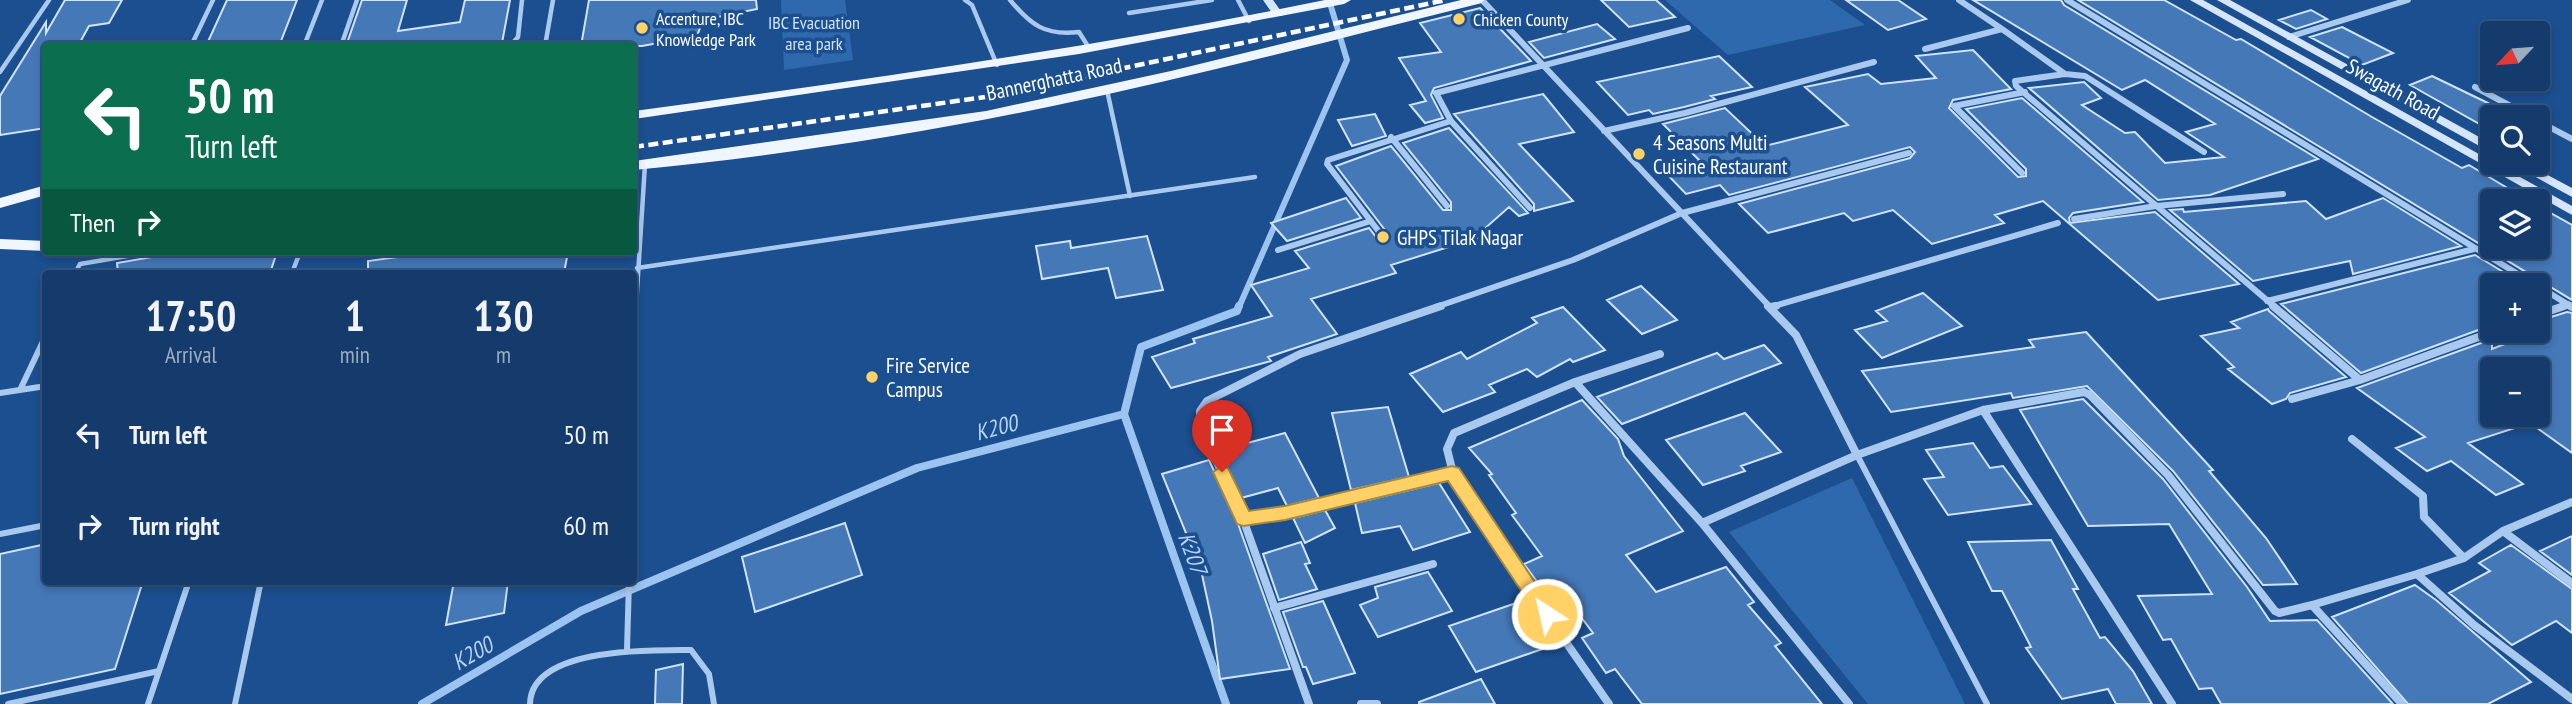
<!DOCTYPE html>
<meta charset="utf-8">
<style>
:root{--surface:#143b6b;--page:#214673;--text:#f1f3f6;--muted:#9dadc1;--line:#33557e}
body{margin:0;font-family:"PT Sans Narrow",sans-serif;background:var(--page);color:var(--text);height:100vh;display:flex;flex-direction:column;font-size:26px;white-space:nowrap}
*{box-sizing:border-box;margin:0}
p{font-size:23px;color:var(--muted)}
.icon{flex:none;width:38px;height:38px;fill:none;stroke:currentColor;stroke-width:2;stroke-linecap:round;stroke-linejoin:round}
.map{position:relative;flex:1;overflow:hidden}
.side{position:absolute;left:42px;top:270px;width:595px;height:315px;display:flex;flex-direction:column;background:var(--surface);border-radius:7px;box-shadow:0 4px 10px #0003,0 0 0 2px var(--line)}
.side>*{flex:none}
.hud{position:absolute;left:42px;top:42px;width:595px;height:214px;border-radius:7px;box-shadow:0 4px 10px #0003,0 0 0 2px var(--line);background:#0b6e4f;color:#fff;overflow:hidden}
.needle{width:46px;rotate:244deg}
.buttons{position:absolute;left:2480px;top:21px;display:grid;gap:14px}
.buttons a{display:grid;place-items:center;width:70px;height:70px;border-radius:7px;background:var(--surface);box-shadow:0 4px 10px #0003,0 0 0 2px var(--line);font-size:35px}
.pin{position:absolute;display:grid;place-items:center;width:60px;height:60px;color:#fff;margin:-72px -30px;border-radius:50% 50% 50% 0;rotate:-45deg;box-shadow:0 0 7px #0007}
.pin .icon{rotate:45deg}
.me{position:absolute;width:77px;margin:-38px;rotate:325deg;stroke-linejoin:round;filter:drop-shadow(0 0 5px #0008)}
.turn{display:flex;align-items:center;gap:24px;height:147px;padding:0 28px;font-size:32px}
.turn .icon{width:91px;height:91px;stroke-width:2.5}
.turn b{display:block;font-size:49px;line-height:60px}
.then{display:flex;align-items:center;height:66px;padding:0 28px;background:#0003;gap:14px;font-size:26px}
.eta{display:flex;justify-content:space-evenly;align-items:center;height:119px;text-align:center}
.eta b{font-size:42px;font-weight:700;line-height:49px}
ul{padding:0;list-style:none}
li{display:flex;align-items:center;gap:21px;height:91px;padding:0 28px}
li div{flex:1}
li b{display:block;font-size:26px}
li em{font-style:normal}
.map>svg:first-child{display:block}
.green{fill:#2e69ad}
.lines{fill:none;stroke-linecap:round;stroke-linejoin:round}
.stream-far1{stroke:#9cc4f0;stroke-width:6}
.stream{stroke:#9cc4f0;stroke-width:8}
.building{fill:#4478b7;stroke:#cfe3fa;stroke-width:2;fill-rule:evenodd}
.lane-far1{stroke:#a9c9ee;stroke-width:4.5}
.lane{stroke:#a9c9ee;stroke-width:6}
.street-far1{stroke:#a9c9ee;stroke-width:6}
.street{stroke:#a9c9ee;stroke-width:8}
.secondary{fill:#d6e6fa;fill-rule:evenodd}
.primary{fill:#f0f6ff;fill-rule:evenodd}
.rail{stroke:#fff;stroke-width:4.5;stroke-dasharray:10 4.5;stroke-linecap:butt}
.route{fill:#ffd166;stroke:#a68842;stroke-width:2}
.poi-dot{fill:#ffd166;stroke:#1b4f8f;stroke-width:2.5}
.labels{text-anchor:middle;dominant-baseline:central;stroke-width:7;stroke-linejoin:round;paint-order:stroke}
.far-poi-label{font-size:18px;fill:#fff;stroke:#1b4f8f;text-anchor:start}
.far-park-label{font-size:18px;fill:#cfe3fa;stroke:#1b4f8f}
.street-label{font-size:21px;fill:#fff;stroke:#1b4f8f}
.poi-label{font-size:21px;fill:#fff;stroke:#1b4f8f;text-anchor:start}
.water-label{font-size:23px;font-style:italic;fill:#b5d3f5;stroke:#1b4f8f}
</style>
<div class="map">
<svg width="2572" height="704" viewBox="0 0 2572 704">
<rect width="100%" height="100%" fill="#1b4f8f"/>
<path class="green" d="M781,0H845L853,60L784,70Z
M1665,0H1830L1865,25L1728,55Z
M1852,478L1965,704H1868L1729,532Z"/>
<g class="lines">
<path class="stream-far1" d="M1239,307L1347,60L1329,0"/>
<path class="stream" d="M1124,414L1141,347L1237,311L1239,306
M1124,414L1226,704
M422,704L581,611L917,468L1124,414"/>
</g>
<path class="building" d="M65,0H122L109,23L89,26L78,46H46V128L0,135V96L46,22V33Z
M227,0H297L279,46H206Z
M362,0H407L398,31L460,22L465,0H510L502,43L346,46Z
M589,0H756L757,9L703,20L697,36L642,46H581Z
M1601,0H1656L1675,17L1629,27Z
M1846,0H1898L1926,19L1888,30Z
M1973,0H2061L2064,5L2318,159L2210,195L2158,200L2029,88L2084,82L2101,98L2082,105L2125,133L2135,132L2165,163L2224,157L2186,132L2215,124L2145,80L2122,90Z
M2078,0H2164L2236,40L2241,39L2372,117L2462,168L2469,165L2529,201H2492V247H2538V206L2572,225V300Z
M1480,8L1531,61L1434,88L1431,95L1443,118L1425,123L1410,105L1426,101L1399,58L1441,52L1420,23Z
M2311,10L2327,19L2296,29L2279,20Z
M1597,24L1615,39L1544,58L1529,42Z
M2342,27L2393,53L2362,65L2310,37Z
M1973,50L2011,89L1953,100L1949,108L2018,177L2026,176V169L1966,109L2022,98L2143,202L2073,213L2069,218L2070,223L2155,212L2239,284L2158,300L2043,201L1995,215L2004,223L1932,244L1893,210L1853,221L1844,213L1768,233L1739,204L1910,158L1915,152L1910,147L1729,195L1720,185L1686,194L1663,170L1700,161L1663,124L1725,108L1765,146L1848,125L1805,87L1868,74L1881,84L1936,78L1916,56Z
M1719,56L1752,87L1711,96L1715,99L1684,107L1653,114L1649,110L1628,115L1597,82Z
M2432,76L2492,105V131L2410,85Z
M1543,94L1574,132L1519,144L1573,201L1534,211V204L1454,114Z
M1375,114L1386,136L1352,146L1338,120Z
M1449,128L1528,213L1519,216L1509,207L1483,230L1487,235L1391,265L1396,273L1311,299L1337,334L1268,357L1271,361L1171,388L1152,357L1195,343L1193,339L1272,316L1251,285L1309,268L1295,251L1369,228L1380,242L1388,240V234L1336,166L1391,146L1443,210H1451V202L1403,143Z
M1346,198L1361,218L1287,241L1271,223Z
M2383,198L2461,246L2353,274L2350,261L2253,281L2170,210L2183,209L2184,212L2306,201L2326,219Z
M1147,236L1163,290L1116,298L1108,268L1042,279L1036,246L1070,241L1071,248Z
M181,252H277L270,273H118L117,263Z
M434,252H568L564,273H368V261Z
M2475,255L2525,285H2492V325L2361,373L2281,304Z
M1641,286L1677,320L1642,334L1607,300Z
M1923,293L1962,326L1882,358L1855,330L1887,321L1876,311Z
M1563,307L1605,350L1573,362L1570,359L1537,377L1527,369L1489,385L1495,392L1443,412L1410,374L1461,352L1467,359L1537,323L1532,318Z
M2268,309L2269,311L2346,377L2290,393L2286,399L2272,404L2228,369L2234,367L2201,336L2239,328L2231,322Z
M2567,312L2572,313V453L2530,423L2468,443L2523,484L2496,495L2451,461L2427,471L2396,448L2425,437L2357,388L2492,339V349L2538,331V321ZM2492,369H2538V415H2492Z
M2086,332L2213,470L2209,471L2266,538L2297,584L2263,585L2173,471L2087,386L2013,398L2011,393L1891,412L1862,371L2034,347L2029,340Z
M1764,345L1781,363L1622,424L1597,397L1717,353L1724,359Z
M2083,399L2163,479L2247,587L2270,621L2317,620L2393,704H2221L2212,688L2199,689L2171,639L2163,640L2138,596L2212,594L2169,524L2088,526L2020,410Z
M1582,400L1618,439L1624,456L1683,531L1626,555L1656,592L1726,567L1754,602L1748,605L1781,643L1775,646L1822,704H1642L1615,669L1606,673L1582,638L1593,633L1557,585L1544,591L1524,564L1542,556L1512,515L1516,513L1489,475L1492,474L1469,448Z
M1388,407L1409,477L1351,490L1332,413Z
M1745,413L1781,452L1741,466L1745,471L1703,485L1666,440Z
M1285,433L1319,498L1287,506L1278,488L1241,498L1221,456L1234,452L1232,447Z
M1973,443L1990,468L2003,466L2031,504L1948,515L1924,479L1944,477L1926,450Z
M1209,460L1237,521L1290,669L1220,679L1212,621L1201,570L1162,474Z
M1439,483L1470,532L1413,550L1400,526L1362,533L1355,503Z
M1325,510L1335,528L1305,543L1293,518Z
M845,523L862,575L755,612L742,557Z
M2572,536V575L2540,551Z
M2051,540L2078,589H2073L2100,638L2105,637L2133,671L2152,704H2116L2108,689L2062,699L2026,648L2031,647L2002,591H1992L1968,542Z
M1301,542L1310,563L1305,564L1317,589L1279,600L1263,554Z
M46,544V581H143L115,669L0,694V554Z
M2511,545L2572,589V633L2556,621L2512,645L2449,593L2490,571L2479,563Z
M1428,572L1452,611L1378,637L1360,605L1378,598L1375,587Z
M454,581H508L504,613L446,625Z
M2415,585L2436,600L2531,682L2488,704H2408L2332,617Z
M1323,601L1355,673L1313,684L1306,667H1303L1283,612Z
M1522,601L1551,646L1476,672L1449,626Z
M683,664L682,704H655L656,670Z
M1481,679L1495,704H1419V702Z"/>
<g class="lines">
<path class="lane-far1" d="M965,0L972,5L997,65
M1010,0C1031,25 1045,36 1079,32L1089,48
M1238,0L1249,21
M1129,13L1212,0
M191,46L213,0
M304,46L322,0
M341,46L357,0
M510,46L518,37L522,0
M545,46L553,0
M0,72L49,0
M1107,90L1130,196
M637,268L1255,177
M75,273L80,264L151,252
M292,273L300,252
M636,307L645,164"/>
<path class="lane" d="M20,390L46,335
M0,393L46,386
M634,406L636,306
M1857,455L1987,704
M0,534L46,525
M627,649L629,581
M8,704L159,671
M148,704L189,581
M235,704L261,581
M530,704C531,647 650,650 691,650L709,674L714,704"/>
<path class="street-far1" d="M1482,0L1770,307
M2067,0L2536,285
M2002,29L2065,74L2015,81L2016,86L2275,307
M2289,37L2408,0
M1925,49L2002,29L1959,0
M2065,74L2085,76L2204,152
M2475,87L2531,117
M2538,121L2572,139
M1604,131L1685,113L1874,62
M1391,137L1447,206
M2022,173L1954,106L2025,92
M1530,208L1451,121L1436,93L1688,28
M2074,219L2156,206L2283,194
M1383,237L1327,164L1328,160L1451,121
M1278,250L1371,221
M2538,286L2572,307
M2267,301L2474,249
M1436,307L1573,260L1682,213L1909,153
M1771,307L2058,223
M2559,307L2568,304"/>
<path class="street" d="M1768,306L1796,335L1857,455
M2273,306L2360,380L2292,399
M2570,306L2572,307
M1771,307L1776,306
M2538,315L2564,306
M2360,380L2495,331
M1575,382L1660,354
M1983,410L2172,704
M2352,439L2423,496L2424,517L2464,558
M2572,502L2503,531L2464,558L2417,574L2474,625L2572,699
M1243,519L1285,513L1453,473
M2503,531L2572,583
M1274,608L1433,564
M1309,704L1243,519L1200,425V411L1207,401L1300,354L1441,306
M1361,704H1377
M1609,704L1485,526L1453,473L1447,449L1454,433L1575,382L1702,523
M1849,704L1702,523L1857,455L1983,410L2084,392L2090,395L2168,475L2275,611L2279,613L2312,605
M2402,704L2312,605L2417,574"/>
<path class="secondary" d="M1263,0H1273L1283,14L1282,16H1274Z
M2190,0H2203L2572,206V215Z
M2217,0H2230L2492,144V153Z
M2510,163H2525L2572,188V197Z"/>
<path class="primary" d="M1325,0H1351L1344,4L1079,54L634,119V111C865,80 1096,47 1325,0Z
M1461,0H1484L1482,3C1337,39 1193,77 1048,107C913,135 771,157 634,170V161L986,111L1171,71Z
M46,185V195L0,208V198Z
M0,239L46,241V251L0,249Z"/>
<path class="rail" d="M634,147L992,96L1446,0"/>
</g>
<path class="route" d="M1222,466L1228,468L1249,511L1285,506L1452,466L1459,468L1556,614L1553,619H1540L1448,481L1285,520L1243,526L1237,524L1213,472Z"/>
<g class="poi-dot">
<circle cx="1459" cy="19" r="7"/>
<circle cx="642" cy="28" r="7"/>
<circle cx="1639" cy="154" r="7"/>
<circle cx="1383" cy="237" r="7"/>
<circle cx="872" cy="377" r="7"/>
</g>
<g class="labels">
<g class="far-poi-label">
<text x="656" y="18">Accenture, IBC<tspan x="656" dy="21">Knowledge Park</tspan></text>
<text x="1473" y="19">Chicken County</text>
</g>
<g class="far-park-label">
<text x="814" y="22">IBC Evacuation<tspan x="814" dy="21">area park</tspan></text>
</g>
<g class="street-label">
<text transform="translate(1054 79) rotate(-12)">Bannerghatta Road</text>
<text transform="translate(2393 89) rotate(29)">Swagath Road</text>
</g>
<g class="poi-label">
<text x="1653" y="142">4 Seasons Multi<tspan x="1653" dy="24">Cuisine Restaurant</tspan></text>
<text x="1397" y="237">GHPS Tilak Nagar</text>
<text x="886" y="365">Fire Service<tspan x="886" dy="24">Campus</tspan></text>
</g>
<g class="water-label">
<text transform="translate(996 427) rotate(-15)">K200</text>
<text transform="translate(1193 553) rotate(70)">K207</text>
<text transform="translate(472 653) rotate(-30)">K200</text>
</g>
</g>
</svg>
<div class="buttons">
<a><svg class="needle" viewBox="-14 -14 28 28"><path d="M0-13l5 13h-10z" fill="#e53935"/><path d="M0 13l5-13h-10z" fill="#9dadc1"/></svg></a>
<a><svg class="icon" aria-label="search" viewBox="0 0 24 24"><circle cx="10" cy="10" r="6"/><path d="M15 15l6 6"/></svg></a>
<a><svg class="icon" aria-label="layers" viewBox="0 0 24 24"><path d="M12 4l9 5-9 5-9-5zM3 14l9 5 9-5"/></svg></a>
<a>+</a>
<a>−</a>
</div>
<div class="pin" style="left:1222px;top:472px;background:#d93025"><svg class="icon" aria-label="arrive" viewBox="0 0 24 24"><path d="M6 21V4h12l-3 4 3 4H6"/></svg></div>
<svg class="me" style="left:1547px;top:614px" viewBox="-20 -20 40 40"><circle r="17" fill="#ffd166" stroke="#fff" stroke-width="3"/><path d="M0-11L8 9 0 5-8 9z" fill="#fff"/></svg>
<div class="hud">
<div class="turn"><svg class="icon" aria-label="left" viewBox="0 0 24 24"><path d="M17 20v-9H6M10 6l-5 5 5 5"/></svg><div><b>50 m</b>Turn left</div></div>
<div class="then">Then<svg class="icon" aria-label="right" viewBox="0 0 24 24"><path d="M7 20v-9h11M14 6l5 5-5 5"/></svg></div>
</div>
<section class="side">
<div class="eta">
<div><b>17:50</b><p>Arrival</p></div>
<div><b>1</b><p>min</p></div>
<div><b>130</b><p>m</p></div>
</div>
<ul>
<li><svg class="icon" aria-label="left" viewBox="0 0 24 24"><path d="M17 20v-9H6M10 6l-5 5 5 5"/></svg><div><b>Turn left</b></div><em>50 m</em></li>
<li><svg class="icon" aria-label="right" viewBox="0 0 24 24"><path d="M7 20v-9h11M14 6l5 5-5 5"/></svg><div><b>Turn right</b></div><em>60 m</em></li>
</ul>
</section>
</div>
